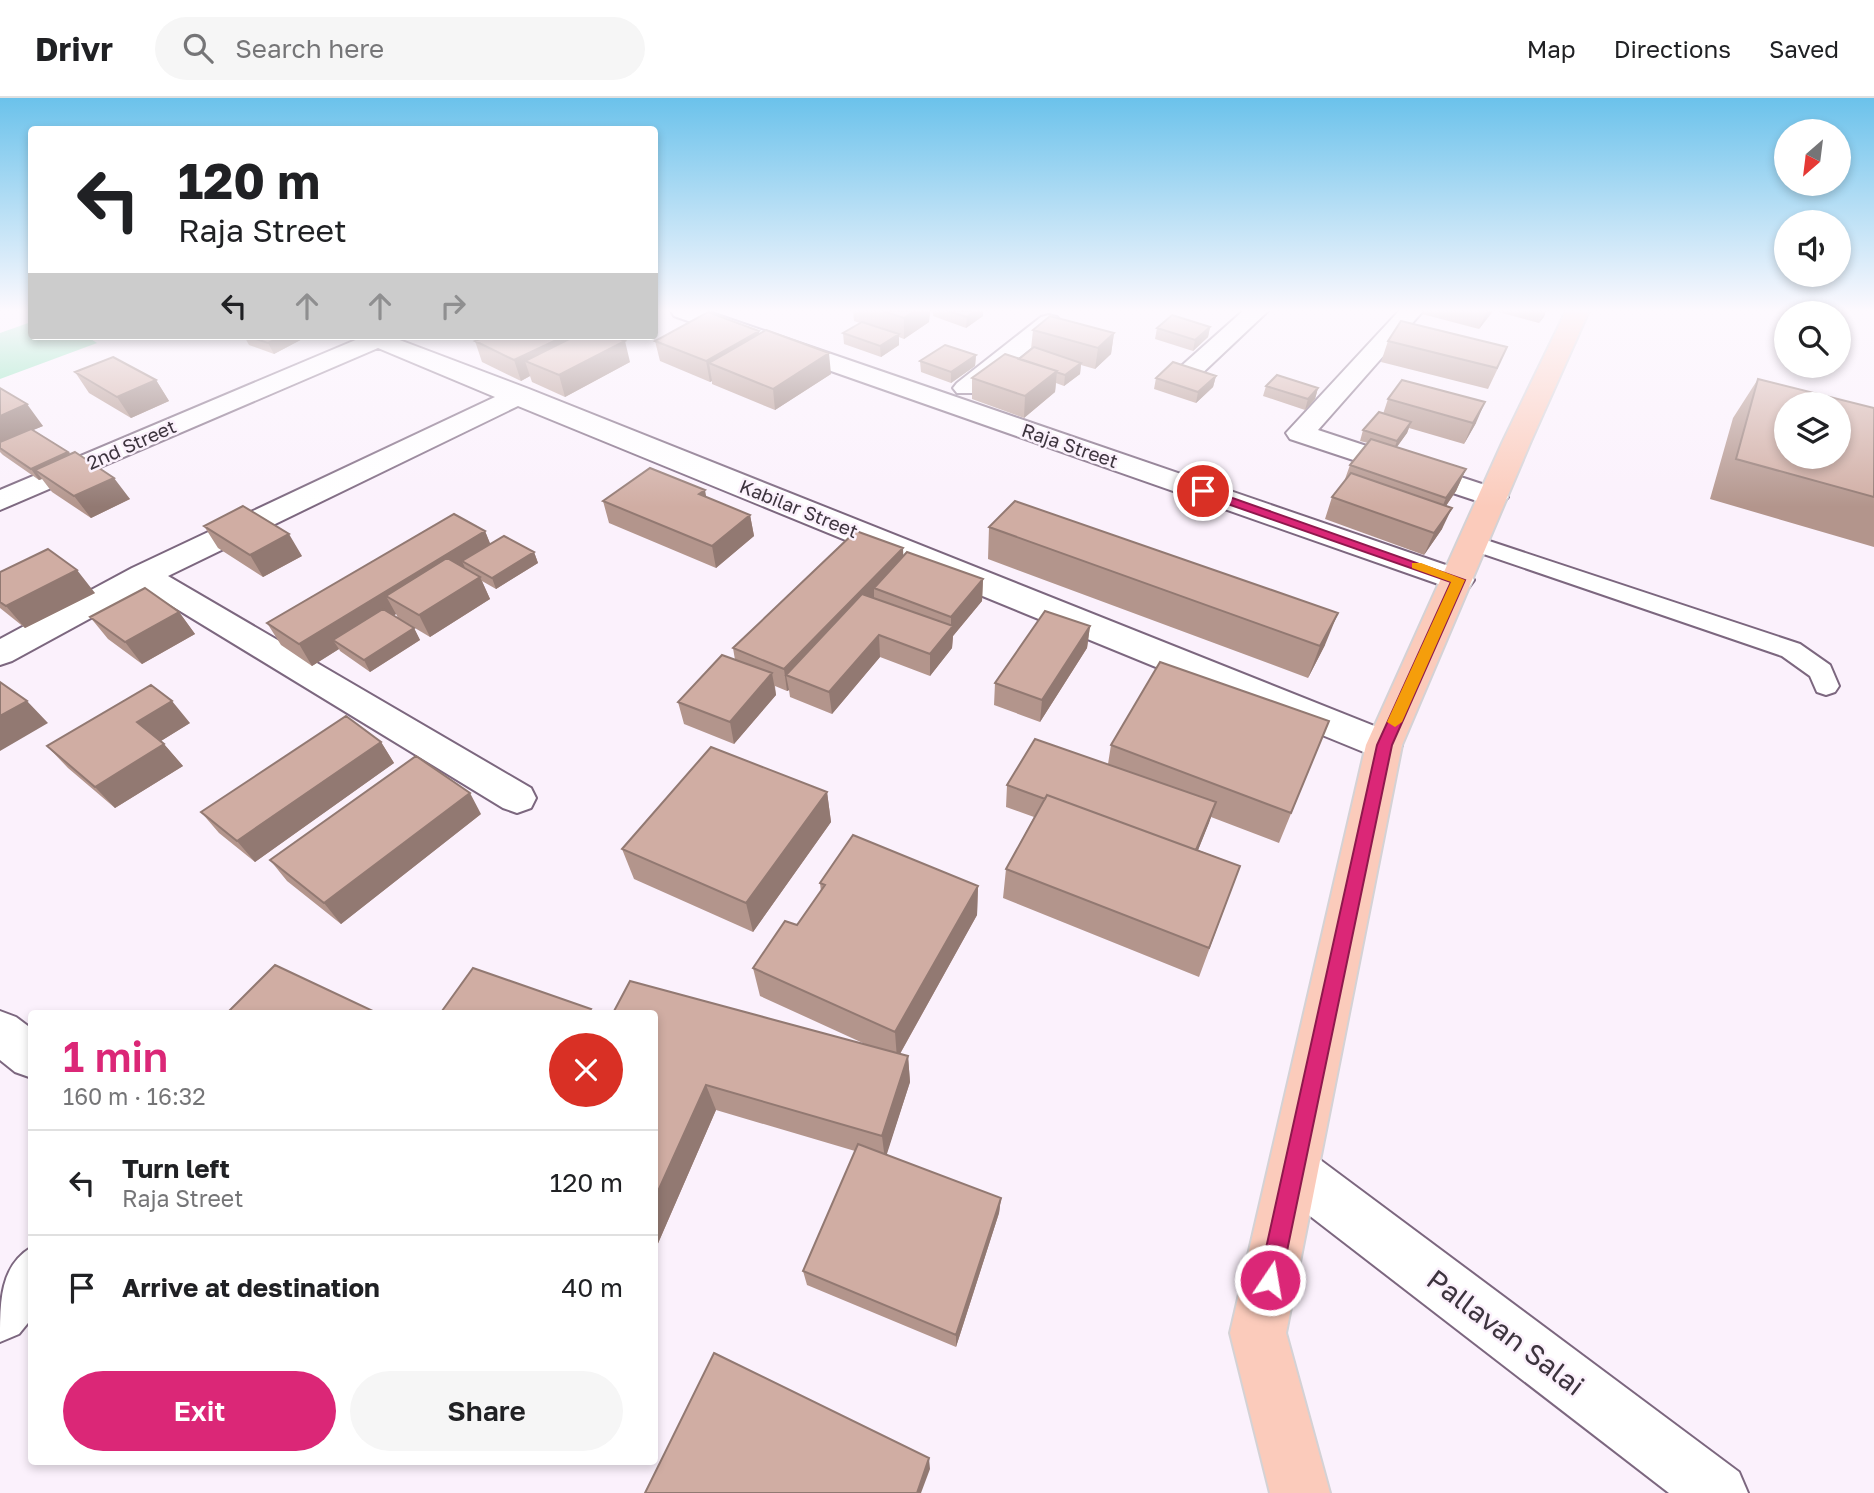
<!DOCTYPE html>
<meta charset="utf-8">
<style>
:root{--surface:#fff;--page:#f6f6f6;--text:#202124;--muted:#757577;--line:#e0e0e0;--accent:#db2777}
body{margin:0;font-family:"Golos Text",sans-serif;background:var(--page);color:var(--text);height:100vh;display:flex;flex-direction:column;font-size:26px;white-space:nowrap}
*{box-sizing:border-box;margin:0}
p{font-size:23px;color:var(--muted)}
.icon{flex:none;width:38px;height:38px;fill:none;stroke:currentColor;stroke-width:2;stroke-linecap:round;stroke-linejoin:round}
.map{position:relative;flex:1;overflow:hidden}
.drawer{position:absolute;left:28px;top:912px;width:630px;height:455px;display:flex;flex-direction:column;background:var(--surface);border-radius:7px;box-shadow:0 4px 10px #0003}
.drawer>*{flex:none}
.hud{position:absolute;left:28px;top:28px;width:630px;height:214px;border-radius:7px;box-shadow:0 4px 10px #0003;background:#fff;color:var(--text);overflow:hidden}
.needle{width:46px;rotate:208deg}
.fabs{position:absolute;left:1774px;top:21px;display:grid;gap:14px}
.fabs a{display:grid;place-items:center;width:77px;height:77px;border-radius:50%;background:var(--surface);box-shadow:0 4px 10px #0003;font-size:35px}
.pin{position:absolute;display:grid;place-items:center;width:60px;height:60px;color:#fff;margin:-30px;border:4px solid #fff;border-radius:50%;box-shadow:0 2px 7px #0007}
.me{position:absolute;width:77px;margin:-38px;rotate:12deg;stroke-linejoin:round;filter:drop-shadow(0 0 5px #0008)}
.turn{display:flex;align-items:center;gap:24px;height:147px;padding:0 35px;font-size:32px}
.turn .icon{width:91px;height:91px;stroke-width:2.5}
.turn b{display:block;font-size:49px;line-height:60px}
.lanes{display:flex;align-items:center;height:66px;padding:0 35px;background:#0003;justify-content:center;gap:35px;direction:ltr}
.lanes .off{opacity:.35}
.round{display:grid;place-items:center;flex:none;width:74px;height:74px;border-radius:37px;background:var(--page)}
.head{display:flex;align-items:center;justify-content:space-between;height:119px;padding:0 35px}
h1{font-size:42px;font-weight:600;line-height:52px;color:var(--accent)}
.primary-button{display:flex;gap:14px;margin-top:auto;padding:14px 35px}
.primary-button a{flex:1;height:80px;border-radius:42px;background:var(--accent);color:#fff;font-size:28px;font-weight:600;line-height:80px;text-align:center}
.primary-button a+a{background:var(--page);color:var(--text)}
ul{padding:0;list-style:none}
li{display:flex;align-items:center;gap:21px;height:105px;padding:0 35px;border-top:2px solid var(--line)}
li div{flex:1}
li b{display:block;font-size:26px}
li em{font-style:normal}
header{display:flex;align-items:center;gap:42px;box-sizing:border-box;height:98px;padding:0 35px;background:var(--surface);border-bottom:2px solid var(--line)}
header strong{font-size:33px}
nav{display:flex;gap:38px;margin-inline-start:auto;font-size:24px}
.search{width:490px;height:63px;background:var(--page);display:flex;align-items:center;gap:18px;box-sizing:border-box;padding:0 24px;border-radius:38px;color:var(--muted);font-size:26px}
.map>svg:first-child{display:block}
.green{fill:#83e2b4}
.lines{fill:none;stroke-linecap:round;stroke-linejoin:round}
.service-casing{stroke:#7c677f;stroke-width:4}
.minor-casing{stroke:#7c677f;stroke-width:4}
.tertiary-casing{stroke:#7c677f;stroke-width:4}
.primary-casing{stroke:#d4d2d5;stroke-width:4}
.service{fill:#fff;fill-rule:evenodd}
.minor{fill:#fff;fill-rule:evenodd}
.tertiary{fill:#fff;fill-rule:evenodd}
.primary{fill:#fbcbbb;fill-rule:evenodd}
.wall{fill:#b3958c}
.shaded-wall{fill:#927972}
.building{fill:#d0ada3;stroke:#927972;stroke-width:2;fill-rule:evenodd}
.route{fill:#db2777;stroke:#8e194d;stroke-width:2}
.slow{fill:#f59e0b}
.labels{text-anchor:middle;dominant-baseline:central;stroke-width:5;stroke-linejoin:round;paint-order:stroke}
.far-street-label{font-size:19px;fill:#3d343e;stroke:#fbf1fc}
.near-street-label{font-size:28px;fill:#3d343e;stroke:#fbf1fc}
</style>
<header>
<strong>Drivr</strong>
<div class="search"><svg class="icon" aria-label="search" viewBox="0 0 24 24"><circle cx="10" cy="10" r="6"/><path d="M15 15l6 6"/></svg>Search here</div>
<nav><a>Map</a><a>Directions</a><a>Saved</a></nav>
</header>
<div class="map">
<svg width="1874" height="1395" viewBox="0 0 1874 1395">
<rect width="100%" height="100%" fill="#fbf1fc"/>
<path class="green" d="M31,224L32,238H86L97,245L0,281V235Z"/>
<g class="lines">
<defs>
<path id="service" d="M1474,438L1800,546L1830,567L1839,588L1835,594L1826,597L1817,594L1810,578L1782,558L1466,450L1463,445Z"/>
<path id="minor" d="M671,213H706L1469,475L1474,482L1469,489L1458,492L1447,489L674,218Z
M1243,213H1268L1196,281H1178L1174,276L1178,271Z
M1399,213H1423L1318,332L1503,393L1508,399L1503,405L1493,408L1483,405L1290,341L1286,335Z
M1049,217L1057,219L1061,224L1057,229L975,295H957L953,290L957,285L1041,219Z
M356,238H389L529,291L1397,637L1402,647L1397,657L1384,661L1371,657L518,308L168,478L531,690L536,700L531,710L517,715L503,710L144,491L12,563L0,567V541L132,470L495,299L378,250L0,412V392L358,241Z
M0,913L16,919L32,931V980L15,974L0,962Z
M32,1149V1220L19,1236L0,1244C0,1202 0,1168 32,1149Z"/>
<path id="tertiary" d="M1293,1048L1311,1055L1739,1374L1748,1395H1669L1275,1091L1268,1073L1275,1055Z"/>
<path id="primary" d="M1566,213H1589L1531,343L1402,647L1286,1235L1330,1395H1270L1230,1235L1366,647L1503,343Z"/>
</defs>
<use href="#service" class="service-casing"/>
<use href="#minor" class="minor-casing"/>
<use href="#tertiary" class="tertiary-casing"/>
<use href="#primary" class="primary-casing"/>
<use href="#service" class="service"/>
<use href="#minor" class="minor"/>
<use href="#tertiary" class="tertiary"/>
<use href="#primary" class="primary"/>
</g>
<path class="wall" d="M853,213H930L929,224L904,241L899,239V247L881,259L844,246L843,235L860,225L854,223Z
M933,213H983V218L966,230L933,218Z
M1423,213H1493L1479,231L1422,216Z
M1495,213H1546L1539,225Z
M1210,229L1208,239L1193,253L1155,241L1157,230Z
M1033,232L1114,235L1111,256L1095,271L1081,267L1080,276L1064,288L1056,285L1055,294L1024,320L972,301V280L1019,261L1031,251Z
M759,236L831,276L775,312L712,286V283L710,284L660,263L655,243Z
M244,238H308L274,256L249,247Z
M475,243L630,264L565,299L532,284L530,278L521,283L482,264Z
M1388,243L1498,270L1488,291L1381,264Z
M976,257L975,268L951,285L921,274L920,263Z
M75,274L156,282L169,303L131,320L89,295Z
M1216,278L1213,289L1196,305L1154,291L1156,280Z
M1758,281L1874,310V449L1710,401L1733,320Z
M1266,288L1318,290L1315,301L1305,312L1263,298Z
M0,290L43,328L33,332L68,354L130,401L91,420L52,394L42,381L39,382L3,357L0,354Z
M1388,301L1476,325L1464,346L1409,330L1407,335L1397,349L1466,371L1456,393L1446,408L1442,431L1424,457L1325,421L1332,399L1344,384L1350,367L1368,345L1360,343L1363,332L1383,316Z
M706,399L750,417L754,438L716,470L609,425L603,403Z
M204,428L302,458L263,479L218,450Z
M989,429L1325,547L1308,580L988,461Z
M485,433L490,446L534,454L538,465L496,491L482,483L490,501L430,539L398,520L396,516L393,518L414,530L420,542L370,574L340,553L339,551L312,568L281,547L267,525Z
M904,458L983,481L982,503L953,538L952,550L930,578L880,559L832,616L790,599L789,592L787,593L775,588L776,597L734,646L684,626L678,604L735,562L733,550Z
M0,474L95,495L25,530L0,510Z
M179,514L195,536L142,566L108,541L90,519Z
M1090,528L1087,550L1040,624L994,607L995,585Z
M1329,623L1279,745L1211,719L1198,752L1240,768L1199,879L1003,800L1006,771L1034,719L1006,709L1007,687L1108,666L1111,647Z
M190,625L161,643L183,668L115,710L68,670L47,648Z
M381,644L394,665L255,764L219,735L201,714Z
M827,694L831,724L753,834L634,781L622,751Z
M481,716L341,826L287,783L270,762Z
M820,785L978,788L977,817L900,956L908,958L910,984L886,1057L1001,1100L999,1115L956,1249L807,1187L803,1173L855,1053L716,1012L656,1150H654V915L865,946L760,898L753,870L797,827L821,794Z"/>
<path class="shaded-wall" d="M914,213H930L929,224L904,241V220Z
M975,213H983V218L966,230L967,219Z
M1487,213H1493L1479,231Z
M1545,213H1546L1544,219L1539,225Z
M1210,229L1208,239L1193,253L1195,242Z
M759,233L762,253L709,265L712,283L710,284L706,263Z
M1114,235L1111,256L1095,271L1098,250Z
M899,236V247L881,259L880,248Z
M166,238H176L168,242Z
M283,238H308L274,256L268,245Z
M565,238H586L525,263L530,278L521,283L514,262Z
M625,243L630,264L565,299L559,277Z
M829,255L831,276L775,312L773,291Z
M976,257L975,268L951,285V274Z
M1081,265L1080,276L1064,288L1065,277Z
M1057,273L1055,294L1024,320L1025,298Z
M1216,278L1213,289L1196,305L1198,294Z
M156,282L169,303L131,320L117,299Z
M1318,290L1315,301L1305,312L1308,301Z
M1485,304L1476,325L1464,346L1473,325Z
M27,306L43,328L0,346V318Z
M1411,324L1407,335L1393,354L1397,343Z
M68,354L76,365L35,372L42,381L39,382L31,371Z
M1466,371L1456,393L1437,421L1446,400Z
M114,380L130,401L91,420L74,398Z
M705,392L709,414L699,396Z
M1452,410L1442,431L1424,457L1434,435Z
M750,417L754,438L716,470L712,448Z
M485,433L494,455L462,463L466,472L386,498L396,516L343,549L333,542L339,551L312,568L299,546Z
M289,436L302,458L263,479L250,457Z
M903,450L904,472L874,490V503L786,577L789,592L787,593L784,571Z
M534,454L538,465L496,491L492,480Z
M77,472L95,495L25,530L6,508Z
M480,479L490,501L430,539L419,517Z
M983,481L982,503L953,538L952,550L930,578V556L951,531V519Z
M179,514L195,536L142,566L125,544Z
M1338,515L1325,547L1308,580L1320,548Z
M1090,528L1087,550L1040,624L1042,602Z
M414,530L420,542L370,574L364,562Z
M879,537L880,559L832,616L829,594Z
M772,575L776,597L734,646L730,624Z
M27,603L48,625L0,653V618Z
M172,603L190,625L156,646L137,624Z
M381,644L394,665L255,764L237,743Z
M164,646L183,668L115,710L95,689Z
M827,694L831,724L753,834L746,805Z
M470,695L481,716L341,826L324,805Z
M1216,704L1209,725L1188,777L1194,756Z
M978,788L977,817L897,961L895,934Z
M908,958L910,984L885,1062L882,1038Z
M706,987L716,1012L656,1150L654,1148V1102Z
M1001,1100L999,1115L956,1249V1237Z
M929,1360L930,1371L921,1395H917Z"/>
<path class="building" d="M883,213H914L904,220Z
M948,213H975L967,219Z
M708,214L759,233L706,263L655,243Z
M1172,217L1210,229L1195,242L1157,230Z
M1050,218L1114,235L1098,250L1033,232Z
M1401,223L1507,249L1497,270L1388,243Z
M862,224L899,236L880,248L843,235Z
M766,232L829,255L773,291L709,265Z
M247,238H283L268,245Z
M487,238H565L514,262L475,243Z
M575,238H612L625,243L559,277L525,263Z
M945,247L976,257L951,274L920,263Z
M1034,249L1081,265L1065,277L1056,274L1057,273L1019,261Z
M1005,256L1057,273L1025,298L972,280Z
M113,259L156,282L117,299L75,274Z
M1173,264L1216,278L1198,294L1156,280Z
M1277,277L1318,290L1308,301L1266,288Z
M1758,281L1874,310V399L1736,361ZM1787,306H1839V359H1787Z
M1402,282L1485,304L1473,325L1388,301Z
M0,290L27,306L0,318Z
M1379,314L1411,324L1397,343L1363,332Z
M31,331L68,354L31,371L0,350V344Z
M1371,341L1466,371L1446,400L1350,367Z
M75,354L114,380L74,398L35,372Z
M650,370L705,392L699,396L750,417L712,448L603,403Z
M1351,375L1452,410L1434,435L1332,399Z
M1015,403L1338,515L1320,548L989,429Z
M243,408L289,436L250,457L204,428Z
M454,416L485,433L299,546L267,525Z
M856,433L903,450L784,571L733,550Z
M504,438L534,454L492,480L462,463Z
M48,451L77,472L6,508L0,504V474Z
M907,454L983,481L951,519L874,490Z
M447,460L480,479L419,517L386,498Z
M145,490L179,514L125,544L90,519Z
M862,496L953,528L930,556L879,537L829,594L786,577Z
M383,511L414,530L364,562L333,542Z
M1045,513L1090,528L1042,602L995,585Z
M722,557L772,575L730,624L678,604Z
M1160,564L1329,623L1291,715L1111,647Z
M0,584L27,603L0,618Z
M151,587L172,603L137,624L164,646L95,689L47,648Z
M346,618L381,644L237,743L201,714Z
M1035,641L1216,704L1196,752L1047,697L1045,701L1007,687Z
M711,649L827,694L746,805L622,751Z
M416,658L470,695L324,805L270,762Z
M1047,697L1240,768L1209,850L1006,771Z
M853,737L978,788L895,934L753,870L785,823L797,827L825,787L820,785Z
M275,867L373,913L371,915H227Z
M473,870L591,911L588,915H447L442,913Z
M630,883L908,958L882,1038L706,987L654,1102V915H613Z
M858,1046L1001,1100L956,1237L803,1173Z
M714,1255L929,1360L917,1395H645Z"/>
<linearGradient id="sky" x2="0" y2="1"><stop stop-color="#6bc2eb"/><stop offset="0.52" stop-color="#fdf9fe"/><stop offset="1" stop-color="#fdf9fe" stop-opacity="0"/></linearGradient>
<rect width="1874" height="409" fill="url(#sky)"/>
<path class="route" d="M1199,391H1207L1465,482L1392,647L1281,1182L1277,1190L1270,1193L1262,1190L1259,1182L1377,647L1451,484L1199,396Z"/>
<path class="slow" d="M1412,465H1421L1465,482L1402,624L1395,629L1387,624L1451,484L1412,470Z"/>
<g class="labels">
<g class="far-street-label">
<text transform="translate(131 346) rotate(-24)">2nd Street</text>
<text transform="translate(1070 347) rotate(19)">Raja Street</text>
<text transform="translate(799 410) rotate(22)">Kabilar Street</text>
</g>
<g class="near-street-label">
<text transform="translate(1506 1234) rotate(37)">Pallavan Salai</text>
</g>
</g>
</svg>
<div class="fabs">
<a><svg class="needle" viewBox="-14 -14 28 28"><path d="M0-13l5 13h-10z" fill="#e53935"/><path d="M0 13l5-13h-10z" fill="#757577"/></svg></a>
<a><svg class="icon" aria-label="sound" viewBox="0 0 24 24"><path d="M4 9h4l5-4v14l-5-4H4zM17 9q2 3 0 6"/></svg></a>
<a><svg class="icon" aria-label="search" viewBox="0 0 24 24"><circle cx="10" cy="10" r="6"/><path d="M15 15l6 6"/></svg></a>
<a><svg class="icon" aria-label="layers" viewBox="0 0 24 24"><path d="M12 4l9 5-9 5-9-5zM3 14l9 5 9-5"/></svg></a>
</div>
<div class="pin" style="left:1203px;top:393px;background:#d93025"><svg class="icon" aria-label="arrive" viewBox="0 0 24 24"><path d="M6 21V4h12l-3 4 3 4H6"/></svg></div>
<svg class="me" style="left:1270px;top:1182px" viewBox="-20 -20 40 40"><circle r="17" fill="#db2777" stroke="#fff" stroke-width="3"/><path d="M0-11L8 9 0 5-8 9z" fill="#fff"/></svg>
<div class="hud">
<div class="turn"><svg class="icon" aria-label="left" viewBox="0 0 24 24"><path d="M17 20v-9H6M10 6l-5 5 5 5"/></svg><div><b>120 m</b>Raja Street</div></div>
<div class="lanes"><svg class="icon" aria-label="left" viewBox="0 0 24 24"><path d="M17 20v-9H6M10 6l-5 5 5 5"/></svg><svg class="icon off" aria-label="ahead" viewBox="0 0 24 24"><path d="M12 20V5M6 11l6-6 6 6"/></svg><svg class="icon off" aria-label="ahead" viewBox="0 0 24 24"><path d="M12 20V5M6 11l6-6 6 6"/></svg><svg class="icon off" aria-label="right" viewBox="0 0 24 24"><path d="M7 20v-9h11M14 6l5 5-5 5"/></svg></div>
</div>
<section class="drawer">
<div class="head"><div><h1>1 min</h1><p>160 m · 16:32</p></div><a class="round" style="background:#d93025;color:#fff"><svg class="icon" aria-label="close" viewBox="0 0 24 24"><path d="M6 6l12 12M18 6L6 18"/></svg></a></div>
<ul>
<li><svg class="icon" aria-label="left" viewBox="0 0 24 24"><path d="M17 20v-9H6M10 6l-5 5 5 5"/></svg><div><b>Turn left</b><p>Raja Street</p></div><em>120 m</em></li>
<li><svg class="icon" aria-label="arrive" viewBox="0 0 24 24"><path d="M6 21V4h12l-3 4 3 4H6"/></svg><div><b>Arrive at destination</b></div><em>40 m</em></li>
</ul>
<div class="primary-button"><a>Exit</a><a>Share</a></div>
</section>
</div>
